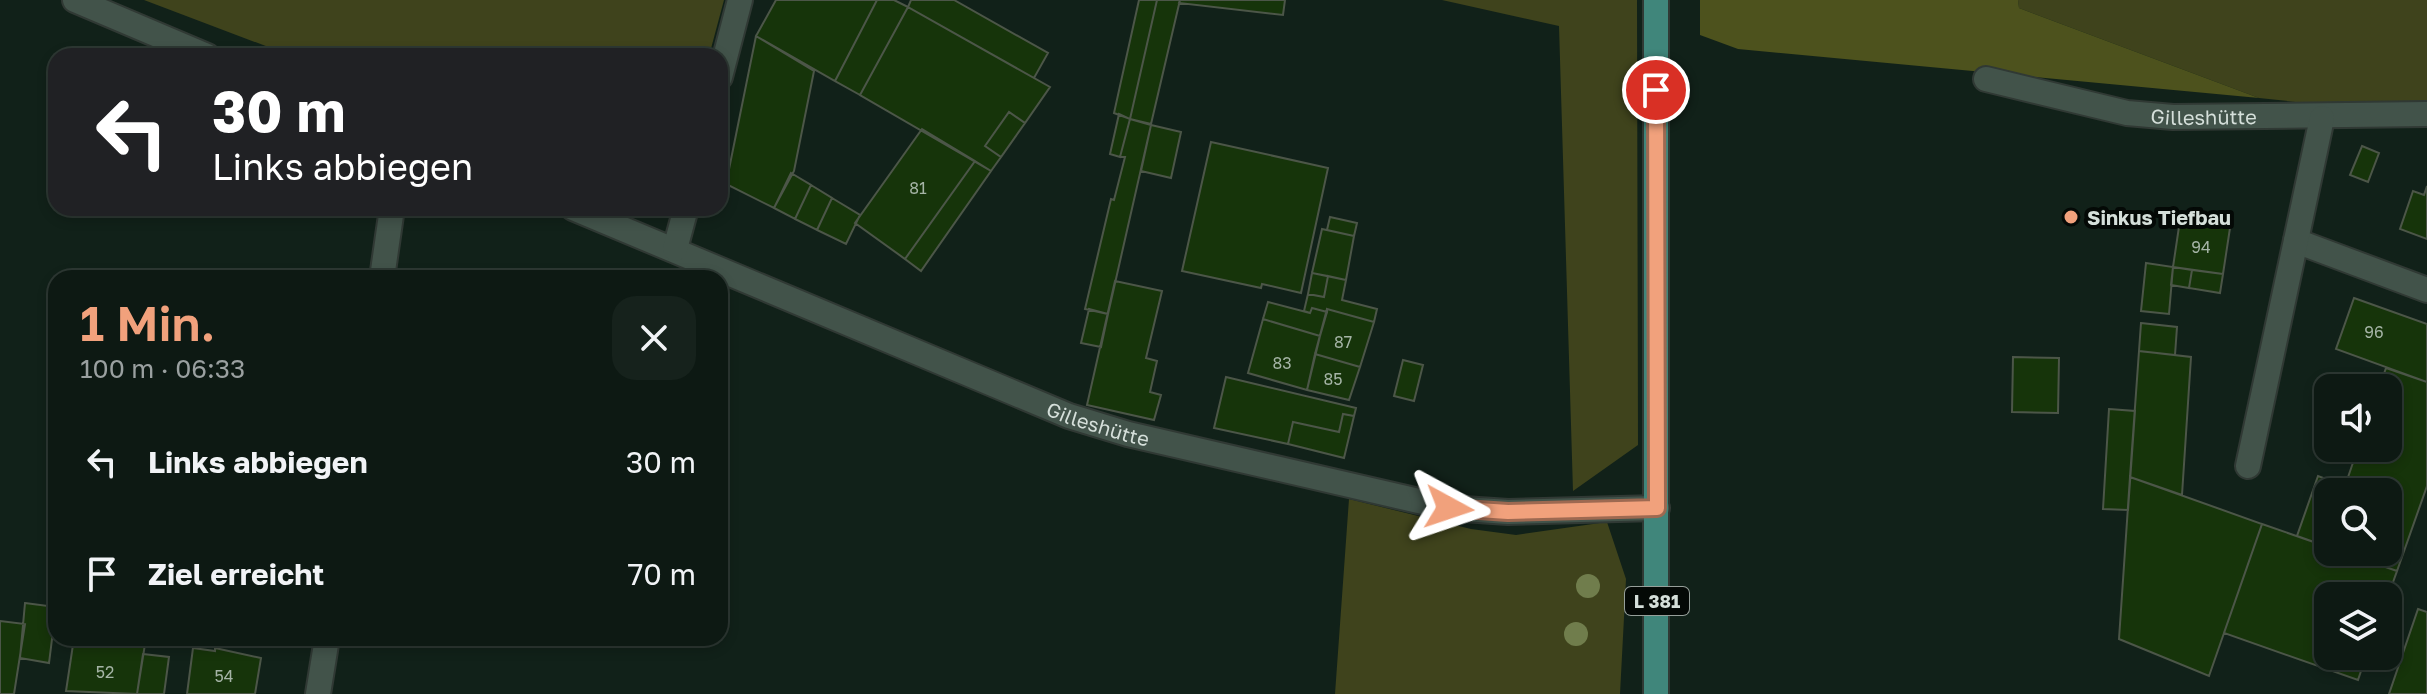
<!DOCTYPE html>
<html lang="de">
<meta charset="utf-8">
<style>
:root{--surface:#0d1913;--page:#16221c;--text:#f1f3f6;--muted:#9aa0a0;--line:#2d3833;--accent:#f1a17c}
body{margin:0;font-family:"Golos Text",sans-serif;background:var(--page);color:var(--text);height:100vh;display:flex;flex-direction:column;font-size:30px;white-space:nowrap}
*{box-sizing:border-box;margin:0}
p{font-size:26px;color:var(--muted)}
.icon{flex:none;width:44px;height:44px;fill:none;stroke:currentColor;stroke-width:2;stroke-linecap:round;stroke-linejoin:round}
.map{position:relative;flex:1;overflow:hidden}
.sheet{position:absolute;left:48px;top:270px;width:680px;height:376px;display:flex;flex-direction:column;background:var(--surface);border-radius:24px;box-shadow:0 4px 12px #0003,0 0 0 2px var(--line)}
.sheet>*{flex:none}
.guide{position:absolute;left:48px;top:48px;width:680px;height:168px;border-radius:24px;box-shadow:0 4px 12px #0003,0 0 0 2px var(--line);background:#202124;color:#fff;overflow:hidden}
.fabs{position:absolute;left:2314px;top:374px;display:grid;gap:16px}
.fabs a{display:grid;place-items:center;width:88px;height:88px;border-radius:16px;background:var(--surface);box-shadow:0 4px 12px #0003,0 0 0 2px var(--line);font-size:40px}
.pin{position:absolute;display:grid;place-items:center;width:68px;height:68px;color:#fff;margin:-34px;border:4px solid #fff;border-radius:50%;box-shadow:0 2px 8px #0007}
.me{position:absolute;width:88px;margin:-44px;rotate:95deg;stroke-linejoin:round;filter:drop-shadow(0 0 6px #0008)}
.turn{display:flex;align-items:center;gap:28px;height:168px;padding:0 32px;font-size:36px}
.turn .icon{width:104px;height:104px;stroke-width:2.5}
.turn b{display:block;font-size:56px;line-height:68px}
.round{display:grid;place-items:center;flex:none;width:84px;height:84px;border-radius:24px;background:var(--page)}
.head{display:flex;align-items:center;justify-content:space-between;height:136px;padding:0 32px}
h1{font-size:48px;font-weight:600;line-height:60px;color:var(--accent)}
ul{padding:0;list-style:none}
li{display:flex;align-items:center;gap:24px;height:112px;padding:0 32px}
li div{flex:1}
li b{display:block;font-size:30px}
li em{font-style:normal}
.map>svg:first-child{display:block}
.green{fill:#3f431c}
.forest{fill:#4d521d}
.building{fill:#16340a;stroke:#4c5648;stroke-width:2}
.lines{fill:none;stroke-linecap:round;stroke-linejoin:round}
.minor-casing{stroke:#303934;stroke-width:28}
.major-casing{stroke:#303934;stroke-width:28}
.minor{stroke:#42534a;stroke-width:24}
.major{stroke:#40867b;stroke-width:24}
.tree{fill:#707d4c}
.route-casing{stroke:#9d6951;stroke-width:20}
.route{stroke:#f1a17c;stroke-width:14}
.poi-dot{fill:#f1a17c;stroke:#040906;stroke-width:3}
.labels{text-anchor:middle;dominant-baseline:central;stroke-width:8;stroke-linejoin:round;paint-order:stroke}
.number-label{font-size:16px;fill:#a5b4a6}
.shield{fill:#040906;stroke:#969f9a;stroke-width:2}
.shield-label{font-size:18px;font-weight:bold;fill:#d5dfda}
.street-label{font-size:20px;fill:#d5dfda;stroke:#040906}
.poi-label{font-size:20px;font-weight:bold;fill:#d5dfda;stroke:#040906;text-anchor:start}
</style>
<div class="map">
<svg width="2427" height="694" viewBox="0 0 2427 694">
<rect width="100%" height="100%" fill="#112119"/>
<path class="green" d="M144,0H724L709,56H292Z
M1442,0H1637L1638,445L1573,491L1559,26Z
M2018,0H2427V116L2259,98L2019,8Z
M1349,499L1471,529L1516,535L1607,522L1626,579L1620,694H1335Z"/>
<path class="forest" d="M1700,0H2018L2019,8L2259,98L1738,49L1700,35Z"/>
<path class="building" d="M776,0H877L835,81L756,36Z
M877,0H894L908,7L860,95L835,81Z
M911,0H954L1048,53L1034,78L908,7Z
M1139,0H1157L1130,119L1114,113Z
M1157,0H1180L1151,124L1130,119Z
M1180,0H1285L1283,15L1179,3Z
M908,7L1050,87L1025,123L1009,112L985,146L1001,157L991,171L860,95Z
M756,36L814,71L794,171L774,208L726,184Z
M1009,112L1025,123L1001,157L985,146Z
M1119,114L1130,119L1120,157L1110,154Z
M1130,119L1151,125L1108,314L1085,309L1111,199L1114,200L1125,157H1120Z
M1151,125L1181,132L1171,178L1141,171Z
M922,129L975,161L905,259L855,223Z
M1211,142L1328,168L1301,293L1262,284L1261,288L1182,271Z
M2362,146L2379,153L2368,182L2350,175Z
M975,161L991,171L921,271L905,259Z
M791,173L811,185L795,219L774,208Z
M811,185L832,198L817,230L795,219Z
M2427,186V239L2400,229L2413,191L2424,195Z
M832,198L860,215L846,244L817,230Z
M1330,217L1357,223L1354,236L1327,230Z
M2180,220L2230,228L2223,274L2173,267Z
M1322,229L1354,236L1346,280L1312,273Z
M2146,263L2173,267L2169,314L2141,311Z
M2173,267L2192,270L2189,288L2171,285Z
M2192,270L2223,274L2220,293L2189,288Z
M1312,273L1328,276L1324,297L1308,294Z
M1328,276L1346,280L1342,300L1377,309L1374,322L1327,309V312L1312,308L1310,313L1304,311L1308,294L1324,297Z
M1115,281L1162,291L1146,358L1157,361L1150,392L1161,395L1154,420L1087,405Z
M2354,298L2427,324V382L2336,349Z
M1268,302L1310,313L1312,308L1327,312L1320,336L1263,319Z
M1089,309L1108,314L1101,347L1081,343Z
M1327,309L1374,322L1360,367L1315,354Z
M1263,319L1320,336L1307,390L1248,373Z
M2141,323L2177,327L2175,355L2139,351Z
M2139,351L2191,357L2182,495L2130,477Z
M1315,354L1360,367L1349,400L1307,390Z
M2013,357L2059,358L2058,413L2012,412Z
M1403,360L1423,365L1414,401L1394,396Z
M2386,368L2427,382V486L2397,571L2342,552H2388V492H2328V547L2297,536L2318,476L2345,486L2358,448H2388V388H2379Z
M1226,377L1356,408L1354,416L1343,414L1339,432L1293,422L1288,444L1214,428Z
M2109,409L2135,411L2128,510L2103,509Z
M1343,414L1354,416L1344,458L1288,444L1293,422L1339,432Z
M2130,477L2262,524L2209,676L2119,639Z
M2262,524L2328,547V552H2342L2397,571L2388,596H2328V656H2366L2358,680L2224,633Z
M25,603L56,607L49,663L20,658Z
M2418,609L2427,612V694H2389Z
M0,621L25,624L14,694H0Z
M74,638H146L137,694L66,691Z
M193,648L215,651V648L261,658L255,694H187Z
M143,654L169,657L164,694H137Z"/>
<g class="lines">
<defs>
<g id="minor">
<path d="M75,0L207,56"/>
<path d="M720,77L740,0"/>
<path id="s1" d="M1986,79L2127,113L2173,117L2427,114"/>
<path id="s2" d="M573,208L1069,416L1128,434L1449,508L1508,512L1657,508"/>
<path d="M2296,241L2427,290"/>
<path d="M675,249L686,208"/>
<path d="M382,278L392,208"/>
<path d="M2248,466L2322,118"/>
<path d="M318,694L327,638"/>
</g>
<path id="major" d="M1656,694V0"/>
</defs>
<use href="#minor" class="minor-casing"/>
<use href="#major" class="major-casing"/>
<use href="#minor" class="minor"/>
<use href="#major" class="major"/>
</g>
<g class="tree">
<circle cx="1588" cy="586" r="12"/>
<circle cx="1576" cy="634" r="12"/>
</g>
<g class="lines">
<defs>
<path id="route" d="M1449,508L1508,512L1657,508L1656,90"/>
</defs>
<use href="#route" class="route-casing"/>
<use href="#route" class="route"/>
</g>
<circle class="poi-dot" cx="2071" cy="217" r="8"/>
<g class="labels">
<g class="number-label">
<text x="918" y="188">81</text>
<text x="2201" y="247">94</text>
<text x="2374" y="332">96</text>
<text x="1343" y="342">87</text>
<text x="1282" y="363">83</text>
<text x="1333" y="379">85</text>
<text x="105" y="672">52</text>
<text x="224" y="676">54</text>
</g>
<rect class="shield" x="1625" y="587" width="64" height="28" rx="6"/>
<g class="shield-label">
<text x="1657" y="601">L 381</text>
</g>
<g class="street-label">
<text stroke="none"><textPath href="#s1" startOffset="222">Gilleshütte</textPath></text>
<text stroke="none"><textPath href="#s2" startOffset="568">Gilleshütte</textPath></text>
</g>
<g class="poi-label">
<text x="2087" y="217">Sinkus Tiefbau</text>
</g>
</g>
</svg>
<div class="fabs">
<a><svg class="icon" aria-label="sound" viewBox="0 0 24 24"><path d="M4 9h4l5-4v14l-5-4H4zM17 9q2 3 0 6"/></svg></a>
<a><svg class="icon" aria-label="search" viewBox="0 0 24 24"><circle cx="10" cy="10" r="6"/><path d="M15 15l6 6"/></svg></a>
<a><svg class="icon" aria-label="layers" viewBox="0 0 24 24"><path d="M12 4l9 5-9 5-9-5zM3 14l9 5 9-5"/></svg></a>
</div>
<div class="pin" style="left:1656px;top:90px;background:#d93025"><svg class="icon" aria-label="arrive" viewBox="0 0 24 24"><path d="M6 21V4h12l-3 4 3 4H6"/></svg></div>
<svg class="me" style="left:1449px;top:508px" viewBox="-20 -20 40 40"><path d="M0-17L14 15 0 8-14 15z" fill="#f1a17c" stroke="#fff" stroke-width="4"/></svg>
<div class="guide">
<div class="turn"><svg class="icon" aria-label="left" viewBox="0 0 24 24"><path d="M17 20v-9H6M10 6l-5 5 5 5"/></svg><div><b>30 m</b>Links abbiegen</div></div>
</div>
<section class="sheet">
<div class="head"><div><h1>1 Min.</h1><p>100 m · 06:33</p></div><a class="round"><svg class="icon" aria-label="close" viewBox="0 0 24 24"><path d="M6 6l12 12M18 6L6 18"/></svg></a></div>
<ul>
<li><svg class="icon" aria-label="left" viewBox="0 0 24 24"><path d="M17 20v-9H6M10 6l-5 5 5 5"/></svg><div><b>Links abbiegen</b></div><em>30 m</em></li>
<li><svg class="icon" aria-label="arrive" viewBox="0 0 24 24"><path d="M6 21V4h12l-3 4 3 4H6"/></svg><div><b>Ziel erreicht</b></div><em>70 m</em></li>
</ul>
</section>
</div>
